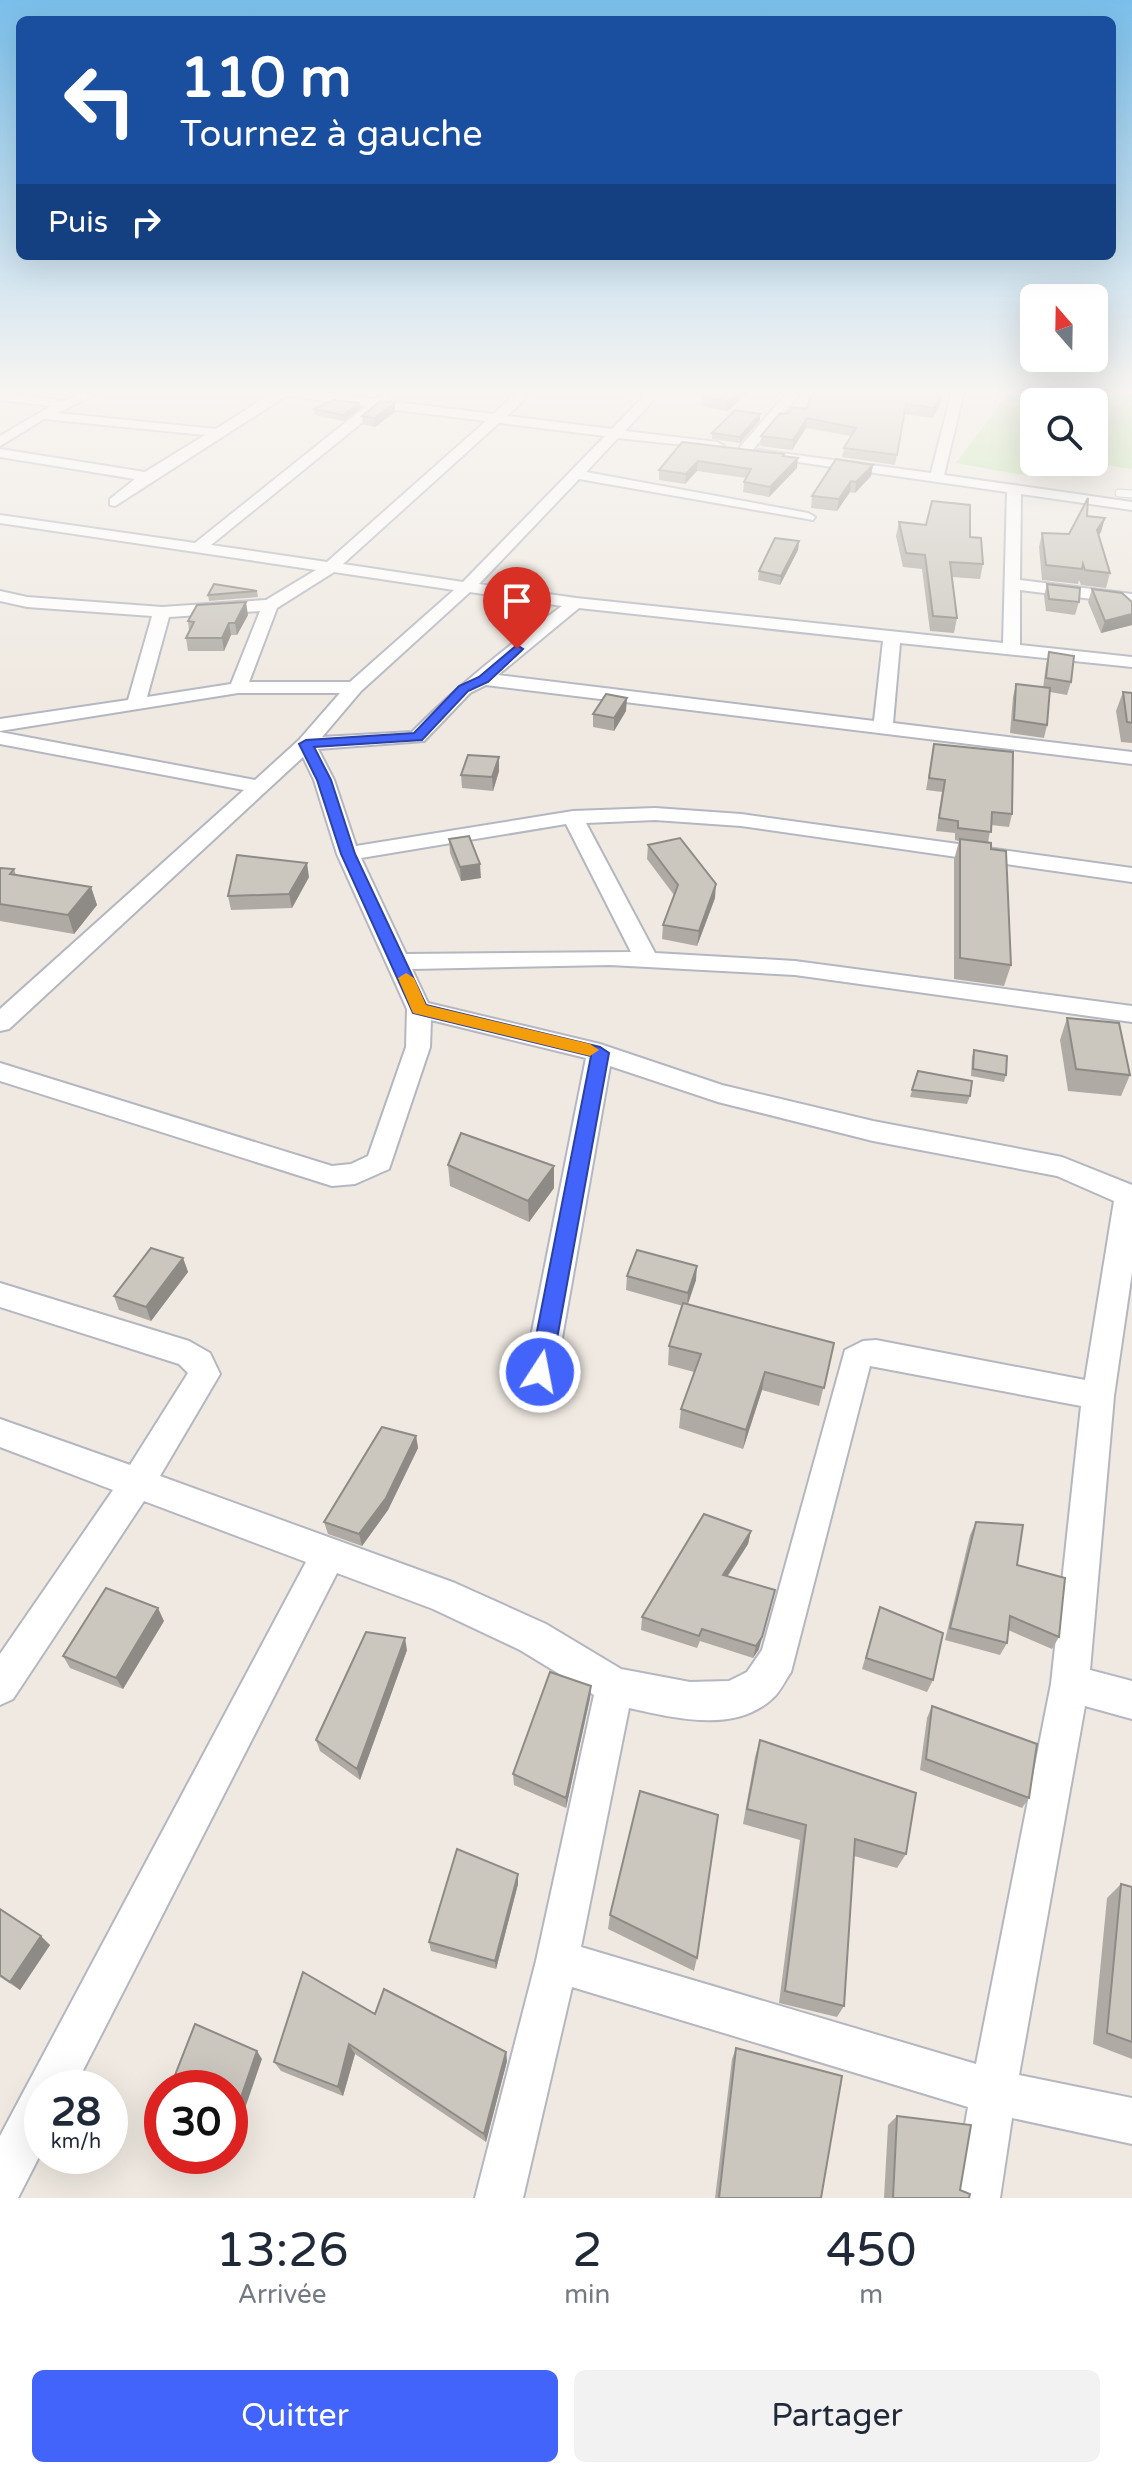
<!DOCTYPE html>
<html lang="fr">
<meta charset="utf-8">
<style>
:root{--surface:#fff;--page:#f2f2f3;--text:#1f2937;--muted:#747a83;--accent:#4264fb}
body{margin:0;font-family:"Varela Round",sans-serif;background:var(--page);color:var(--text);height:100vh;display:flex;flex-direction:column;font-size:30px;white-space:nowrap}
*{box-sizing:border-box;margin:0}
p{font-size:26px;color:var(--muted)}
.icon{flex:none;width:44px;height:44px;fill:none;stroke:currentColor;stroke-width:2;stroke-linecap:round;stroke-linejoin:round}
.map{position:relative;height:2198px;overflow:hidden}
.drawer{display:flex;flex-direction:column;background:var(--surface);flex:1}
.drawer>*{flex:none}
.guide{position:absolute;left:16px;top:16px;width:1100px;height:244px;border-radius:12px;box-shadow:0 8px 32px #0002;background:#1a4fa0;color:#fff;overflow:hidden}
.needle{width:52px;rotate:340deg}
.fabs{position:absolute;left:1020px;top:284px;display:grid;gap:16px}
.fabs a{display:grid;place-items:center;width:88px;height:88px;border-radius:12px;background:var(--surface);box-shadow:0 8px 32px #0002;font-size:40px}
.speed{position:absolute;left:24px;top:2070px;display:flex;gap:16px;font-size:40px;font-weight:700;text-align:center}
.speed>*{display:grid;place-content:center;width:104px;height:104px;border-radius:50%;background:var(--surface);box-shadow:0 8px 32px #0002;line-height:1}
.speed small{font-size:20px;font-weight:400}
.speed .limit{border:12px solid #d22;background:#fff;color:#111}
.pin{position:absolute;display:grid;place-items:center;width:68px;height:68px;color:#fff;margin:-82px -34px;border-radius:50% 50% 50% 0;rotate:-45deg;box-shadow:0 0 8px #0007}
.pin .icon{rotate:45deg}
.me{position:absolute;width:88px;margin:-44px;rotate:11deg;stroke-linejoin:round;filter:drop-shadow(0 0 6px #0008)}
.turn{display:flex;align-items:center;gap:28px;height:168px;padding:0 32px;font-size:36px}
.turn .icon{width:104px;height:104px;stroke-width:2.5}
.turn b{display:block;font-size:56px;line-height:68px}
.then{display:flex;align-items:center;height:76px;padding:0 32px;background:#0003;gap:16px;font-size:30px}
.eta{display:flex;justify-content:space-evenly;align-items:center;height:136px;text-align:center}
.eta b{font-size:48px;font-weight:600;line-height:56px}
.button{display:flex;gap:16px;margin-top:auto;padding:16px 32px}
.button a{flex:1;height:92px;border-radius:12px;background:var(--accent);color:#fff;font-size:32px;font-weight:600;line-height:92px;text-align:center}
.button a+a{background:var(--page);color:var(--text)}
.map>svg:first-child{display:block}
.green{fill:#b6e59e}
.lines{fill:none;stroke-linecap:round;stroke-linejoin:round}
.service-casing{stroke:#b4b7c1;stroke-width:9}
.minor-casing{stroke:#b4b7c1;stroke-width:4}
.service{stroke:#fff;stroke-width:7}
.minor{fill:#fff;fill-rule:evenodd}
.wall{fill:#afaba4}
.shaded-wall{fill:#8e8b86}
.building{fill:#cbc7bf;stroke:#8e8b86;stroke-width:2}
.route{fill:#4264fb;stroke:#2b41a3;stroke-width:2}
.slow{fill:#f59e0b}
</style>
<div class="map">
<svg width="1132" height="2198" viewBox="0 0 1132 2198">
<rect width="100%" height="100%" fill="#efe9e1"/>
<path class="green" d="M1010,391H1132V469L1085,462H1094V402H1034V454L1028,476L956,463Z"/>
<g class="lines">
<defs>
<path id="service" d="M1119,493L1132,494"/>
<path id="minor" d="M85,391H102L58,413L216,429L272,393L271,391H309L375,399L384,394L390,398L388,401L493,414L519,391H533L507,416L612,429L649,391H662L625,431L717,442L724,446L722,449L618,438L586,472L808,513L815,517L813,520L579,479L479,584L576,598L1003,643L1007,492L763,457L758,456V450L931,473L952,391H964L944,475L1132,502V510L1021,494L1020,580L1132,594V604L1020,590V645L1132,657V667L900,643L893,723L1132,752V764L486,685L470,693L424,741L318,749L334,780L356,846L573,811L655,808L741,814L1132,868V882L741,826L655,820L586,823L655,953L795,961L1132,1006V1022L795,975L610,965L412,969L428,1003L600,1044L722,1085L873,1121L1062,1157L1132,1185V1272L1114,1396L1090,1670L1132,1681V1719L1085,1706L1019,2075L1132,2098V2144L1012,2118L1000,2198H952L968,2107L572,1987L523,2198H475L536,1961L594,1695L520,1650L433,1609L337,1573L74,2088H42V2151L18,2198H0V2136L306,1562L144,1501L13,1699L0,1705V1654L113,1490L0,1447V1419L130,1465L188,1373L179,1364L0,1307V1283L189,1341L210,1353L220,1374L160,1476L455,1583L546,1624L621,1669L690,1682L729,1681L747,1672L762,1650L845,1350L863,1341L876,1340L1085,1380L1114,1201L1057,1176L873,1141L718,1102L610,1066L556,1372L551,1381L540,1385L529,1381L524,1372L586,1058L431,1020L430,1047L389,1169L355,1184L332,1186L0,1081V1063L332,1166L351,1164L368,1156L406,1047L407,1009L337,854L314,780L303,757L9,1029L0,1031V1009L244,790L0,744V732L255,780L299,740L340,693H238L0,731V719L128,700L152,616L27,607L0,601V591L27,597L162,607L266,600L316,570L0,523V515L195,543L366,406L286,396L115,506L110,505V499L135,479L0,457V449L145,472L205,435L44,419L0,446V436L51,406L0,400V392L64,401ZM380,408L486,421L327,562L211,545ZM499,423L605,436L463,582L343,564ZM334,572L454,590L350,682H249L277,608ZM470,592L562,606C509,645 458,685 412,732L322,737L361,691ZM579,608L883,641L874,721L498,675ZM260,611L231,684L147,697L169,617ZM566,824L631,952L406,954L361,858ZM870,1366L1081,1406L1051,1684L976,2064L581,1947L629,1708C675,1718 735,1734 773,1698C781,1691 785,1680 791,1672Z
M789,391H802L750,453H740V447Z"/>
</defs>
<use href="#service" class="service-casing"/>
<use href="#minor" class="minor-casing"/>
<use href="#service" class="service"/>
<use href="#minor" class="minor"/>
</g>
<path class="wall" d="M618,391H645L642,394Z
M752,391L727,411L701,406L703,396L665,392Z
M941,398L939,407L932,418L904,414L895,465L842,457L844,448L851,436L806,428L792,450L760,446L761,436L787,414L806,409Z
M359,403L360,408L344,421L315,415L314,409Z
M395,412L375,427L363,424L362,416Z
M760,414V420L740,443L712,439V433Z
M682,442L784,456L797,468L769,497L743,492L744,482L746,478L697,471L685,484L659,480V470Z
M873,465L871,476L855,493L850,492L837,511L811,508L812,496Z
M1087,516L1105,518L1099,535L1110,573L1106,588L1081,585L1079,580L1078,584L1042,580L1039,547L1042,533L1069,534Z
M899,522L970,537L983,564L980,579L952,577L957,618L954,633L930,631L922,569L903,567L896,536Z
M799,541L798,550L780,585L758,580L759,571Z
M1047,584L1079,602L1075,615L1046,611L1044,596Z
M1092,589L1132,602V625L1101,633L1088,602Z
M257,591L258,597L209,601L208,595Z
M248,615L237,635H231L224,651H188L186,638L189,630L188,621Z
M1049,652L1071,682L1067,695L1050,692L1047,725L1044,738L1010,733L1013,697L1016,684L1043,688L1046,665Z
M1123,692L1132,693V743L1121,742L1116,711Z
M626,711L614,731L593,727V714Z
M934,744L1012,814L1009,827L991,825L988,843L991,849L1011,965L1004,986L954,979V860L959,841L955,840V833L936,831L942,792L926,790Z
M499,757V771L493,791L462,788L461,775Z
M449,839L481,878L461,881L450,853Z
M648,845L715,898L697,946L662,939L663,925L674,895L647,859Z
M0,868L14,869L16,875L91,887L97,905L74,934L0,921Z
M309,877L292,908L231,910L228,896Z
M1067,1018L1130,1075L1121,1096L1068,1091L1060,1040Z
M974,1050L1006,1075L1004,1082L971,1076L972,1057Z
M918,1071L970,1096L967,1104L910,1097Z
M448,1165L554,1166V1188L529,1222L450,1186Z
M183,1258L188,1272L151,1321L119,1310L114,1296Z
M627,1276L696,1280L687,1304L834,1343L819,1406L762,1390L743,1449L679,1428L681,1409L694,1372L668,1365L669,1346L683,1306L626,1290Z
M416,1436L418,1448L388,1510L362,1546L328,1534L324,1522Z
M976,1522L1017,1565L1059,1637L1052,1649L1008,1630L1007,1643L1000,1655L945,1640L970,1535Z
M751,1531L748,1544L728,1576L759,1649L753,1658L700,1641L697,1648L641,1630L642,1617Z
M880,1607L933,1680L927,1692L862,1669Z
M164,1621L123,1689L70,1668L63,1656Z
M407,1650L360,1780L320,1751L316,1740Z
M591,1686L590,1698L566,1808L514,1785L513,1774Z
M932,1706L1029,1798L1022,1808L920,1770L927,1718Z
M760,1740L906,1854L897,1868L854,1856L844,2006L837,2017L779,2003L800,1840L743,1824L755,1757Z
M518,1884L496,1969L431,1951L429,1942Z
M1121,1884L1132,1887V2059L1093,2044L1107,1898Z
M0,1909L50,1945L20,1990L0,1977Z
M610,1915L697,1958L694,1971L608,1929Z
M375,2014L506,2052L507,2061L486,2142L355,2054L343,2096L281,2071L274,2062Z
M736,2048L821,2198H715L732,2059Z
M897,2116L960,2190L969,2198H884L888,2125Z"/>
<path class="shaded-wall" d="M741,391H752L727,411V401Z
M941,398L939,407L932,418L934,408Z
M359,403L360,408L344,421L343,415Z
M395,403V412L375,427L374,418Z
M760,414V420L740,443V437Z
M807,418L806,428L792,450L793,440Z
M798,458L797,468L769,497L770,487Z
M698,461L697,471L685,484L686,474Z
M873,465L871,476L855,493L856,482Z
M851,481L850,492L837,511L839,499Z
M1105,518L1101,532L1093,544L1097,530Z
M799,541L798,550L780,585L781,576Z
M246,602L248,615L237,635L235,623Z
M1132,614V625L1101,633L1105,621Z
M229,623L231,635L224,651L222,638Z
M627,698L626,711L614,731V718Z
M499,757V771L493,791L492,777Z
M307,863L309,877L292,908L289,894Z
M480,864L481,878L461,881L460,867Z
M716,884L715,898L697,946L699,931Z
M91,887L97,905L74,934L68,915Z
M554,1166V1188L529,1222L528,1201Z
M183,1258L188,1272L151,1321L146,1307Z
M697,1266L696,1280L687,1307L688,1293Z
M765,1372L762,1390L743,1449L746,1430Z
M416,1436L418,1448L388,1510L362,1546L359,1534Z
M751,1531L748,1544L720,1587L723,1575Z
M775,1590L759,1649L753,1658L756,1646Z
M158,1608L164,1621L123,1689L116,1678Z
M405,1638L407,1650L360,1780L357,1769Z
M591,1686L590,1698L566,1808V1798Z
M518,1874V1884L496,1969L495,1961Z
M41,1936L50,1945L20,1990L10,1982Z
M349,2044L355,2054L343,2096L338,2087Z
M257,2051L262,2059L232,2146L230,2144V2129Z
M506,2052L507,2061L486,2142L484,2134Z"/>
<path class="building" d="M706,391H741L727,401L702,397Z
M814,391H940L941,398L934,408L906,404L897,455L844,448L856,428L807,418L793,440L761,436L780,413L787,414L793,407L806,409Z
M333,400L359,403L343,415L314,409Z
M380,401L395,403L374,418L362,416Z
M735,410L760,414L740,437L712,433Z
M682,442L784,454L783,456L798,458L770,487L744,482L751,469L698,461L686,474L659,470Z
M836,459L873,465L856,482L851,481L839,499L812,496Z
M1088,498L1087,516L1105,518L1097,530L1110,573L1085,570L1083,564L1082,569L1046,565L1042,533L1069,534Z
M932,501L970,505V537L981,538L983,564L950,562L957,618L933,616L925,555L906,553L899,522L926,525Z
M775,538L799,541L781,576L759,571Z
M214,584L257,591L208,595Z
M1047,584L1080,588L1079,602L1049,599Z
M1092,589L1122,593L1132,602V614L1105,621Z
M246,602L235,623H229L222,638H186L194,622L188,621L197,605Z
M1049,652L1074,656L1071,682L1046,678Z
M1016,684L1050,688L1047,725L1014,720Z
M1123,692L1132,693V723L1127,722Z
M606,694L627,698L614,718L593,714Z
M934,744L1013,752L1012,814L992,812L991,832L958,828V821L939,818L945,780L929,778Z
M468,755L499,757L492,777L461,775Z
M469,836L480,864L460,867L449,839Z
M680,838L716,884L699,931L663,925L678,885L648,845Z
M960,839L991,843V849L1006,851L1011,965L960,958Z
M237,855L307,863L289,894L228,896Z
M0,868L14,869L10,874L91,887L68,915L0,904Z
M1067,1018L1119,1023L1130,1075L1076,1069Z
M974,1050L1007,1056L1006,1075L973,1069Z
M918,1071L972,1081L970,1096L912,1090Z
M461,1133L554,1166L528,1201L448,1165Z
M151,1248L183,1258L146,1307L114,1296Z
M637,1250L697,1266L688,1293L627,1276Z
M683,1303L834,1343L824,1388L765,1372L746,1430L681,1409L701,1354L669,1346Z
M382,1427L416,1436L386,1498L359,1534L324,1522Z
M704,1514L751,1531L723,1575L775,1590L762,1637L756,1646L702,1629L699,1636L642,1617Z
M976,1522L1023,1525L1017,1565L1065,1578L1059,1637L1010,1616L1007,1643L950,1628Z
M106,1588L158,1608L116,1678L63,1656Z
M880,1607L943,1633L933,1680L866,1658Z
M366,1632L405,1638L357,1769L316,1740Z
M550,1672L591,1686L566,1798L513,1774Z
M932,1706L1037,1744L1029,1798L926,1759Z
M760,1740L916,1793L906,1854L855,1839L844,2006L785,1991L806,1825L747,1809Z
M640,1791L718,1815L697,1958L610,1915Z
M457,1849L518,1874L495,1961L429,1942Z
M1121,1884L1132,1887V2042L1107,2033Z
M0,1909L41,1936L10,1982L0,1975Z
M303,1972L375,2014L384,1989L506,2052L484,2134L349,2044L338,2087L274,2062Z
M195,2024L257,2051L230,2129V2088H170Z
M736,2048L842,2076L821,2198H719Z
M897,2116L971,2125L960,2190L970,2194L969,2198H893Z"/>
<linearGradient id="sky" x2="0" y2="1"><stop stop-color="#7abfeb"/><stop offset="0.56" stop-color="#f8f5f2"/><stop offset="1" stop-color="#f8f5f2" stop-opacity="0"/></linearGradient>
<rect width="1132" height="699" fill="url(#sky)"/>
<path class="route" d="M517,645L523,649L521,651L488,682L468,691L422,740L314,747L331,780L355,854L426,1005L600,1047L609,1053L551,1372L548,1379L540,1382L532,1379L529,1372L591,1056L413,1013L341,854L317,780L299,744L306,740L414,733L459,686L479,677Z"/>
<path class="slow" d="M406,973L414,978L426,1005L590,1044L599,1050L590,1056L413,1013L398,978Z"/>
</svg>
<div class="fabs">
<a><svg class="needle" viewBox="-14 -14 28 28"><path d="M0-13l5 13h-10z" fill="#e53935"/><path d="M0 13l5-13h-10z" fill="#747a83"/></svg></a>
<a><svg class="icon" aria-label="search" viewBox="0 0 24 24"><circle cx="10" cy="10" r="6"/><path d="M15 15l6 6"/></svg></a>
</div>
<div class="speed"><div>28<small>km/h</small></div><div class="limit">30</div></div>
<div class="pin" style="left:517px;top:649px;background:#d93025"><svg class="icon" aria-label="arrive" viewBox="0 0 24 24"><path d="M6 21V4h12l-3 4 3 4H6"/></svg></div>
<svg class="me" style="left:540px;top:1372px" viewBox="-20 -20 40 40"><circle r="17" fill="#4264fb" stroke="#fff" stroke-width="3"/><path d="M0-11L8 9 0 5-8 9z" fill="#fff"/></svg>
<div class="guide">
<div class="turn"><svg class="icon" aria-label="left" viewBox="0 0 24 24"><path d="M17 20v-9H6M10 6l-5 5 5 5"/></svg><div><b>110 m</b>Tournez à gauche</div></div>
<div class="then">Puis<svg class="icon" aria-label="right" viewBox="0 0 24 24"><path d="M7 20v-9h11M14 6l5 5-5 5"/></svg></div>
</div>
</div>
<section class="drawer">
<div class="eta">
<div><b>13:26</b><p>Arrivée</p></div>
<div><b>2</b><p>min</p></div>
<div><b>450</b><p>m</p></div>
</div>
<div class="button"><a>Quitter</a><a>Partager</a></div>
</section>
